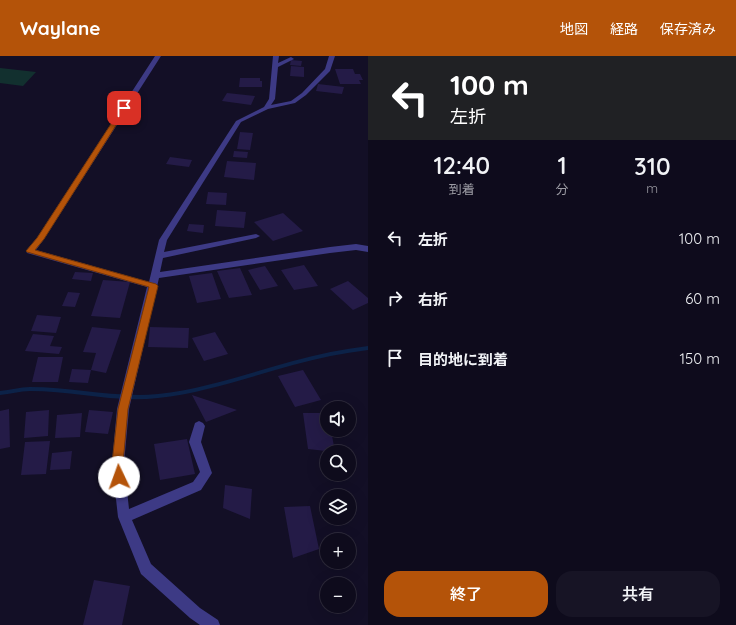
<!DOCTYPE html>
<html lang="ja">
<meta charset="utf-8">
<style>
:root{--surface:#0e0b1c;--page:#171425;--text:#f1f3f6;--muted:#9b9ba3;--line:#2e2b3b;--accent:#b45309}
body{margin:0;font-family:Quicksand,"Noto Sans JP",sans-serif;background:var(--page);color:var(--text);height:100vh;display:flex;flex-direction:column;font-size:15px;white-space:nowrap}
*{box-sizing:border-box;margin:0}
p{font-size:13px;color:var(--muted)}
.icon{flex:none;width:22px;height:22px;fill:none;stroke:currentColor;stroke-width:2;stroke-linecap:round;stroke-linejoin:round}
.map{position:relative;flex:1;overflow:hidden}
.drawer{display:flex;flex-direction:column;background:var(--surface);width:368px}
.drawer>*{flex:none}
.hud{background:#202124;color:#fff;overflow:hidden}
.controls{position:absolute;left:320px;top:345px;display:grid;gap:8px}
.controls a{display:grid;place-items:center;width:36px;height:36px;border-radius:50%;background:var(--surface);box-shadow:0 4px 16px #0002,0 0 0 1px var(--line);font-size:20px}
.pin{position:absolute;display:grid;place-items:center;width:34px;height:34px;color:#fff;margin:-17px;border-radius:8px;box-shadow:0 2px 6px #0006}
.me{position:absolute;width:44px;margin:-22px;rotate:357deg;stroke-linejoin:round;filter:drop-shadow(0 0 3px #0008)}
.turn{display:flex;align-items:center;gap:14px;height:84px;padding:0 16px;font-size:18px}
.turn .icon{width:52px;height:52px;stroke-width:2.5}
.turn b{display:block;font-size:28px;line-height:34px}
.eta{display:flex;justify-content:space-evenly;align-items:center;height:68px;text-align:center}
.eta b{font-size:24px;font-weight:600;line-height:28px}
.button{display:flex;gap:8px;margin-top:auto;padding:8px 16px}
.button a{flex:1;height:46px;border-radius:16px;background:var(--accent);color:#fff;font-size:16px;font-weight:600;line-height:46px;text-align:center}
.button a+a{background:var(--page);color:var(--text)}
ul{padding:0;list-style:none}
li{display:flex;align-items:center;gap:12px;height:60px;padding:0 16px}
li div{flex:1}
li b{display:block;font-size:15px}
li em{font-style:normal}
header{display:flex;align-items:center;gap:24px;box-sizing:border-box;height:56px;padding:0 20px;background:var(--accent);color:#fff}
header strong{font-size:19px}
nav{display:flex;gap:22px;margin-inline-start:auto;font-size:14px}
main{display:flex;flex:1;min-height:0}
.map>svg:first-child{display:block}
.green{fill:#12302f}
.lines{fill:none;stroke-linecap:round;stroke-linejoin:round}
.stream{fill:#0c2248;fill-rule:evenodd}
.building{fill:#241b47}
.minor{fill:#3d3a85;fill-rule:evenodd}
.route{fill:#b45309;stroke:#753606}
</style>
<header>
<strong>Waylane</strong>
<nav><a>地図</a><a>経路</a><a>保存済み</a></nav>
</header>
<main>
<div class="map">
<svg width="368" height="569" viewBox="0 0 368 569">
<rect width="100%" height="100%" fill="#130f26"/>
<path class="green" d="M0,12L36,16L23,30L0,27Z"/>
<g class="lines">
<path class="stream" d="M368,290V294C343,297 318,302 293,309C249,321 204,337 158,342C115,347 73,335 30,335C20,335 10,338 0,339V335C10,334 20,331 30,331C73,331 115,342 158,338C204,333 249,317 293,305C318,298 343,293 368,290Z"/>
</g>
<path class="building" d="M291,4L302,5L301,10L290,9Z
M291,10L304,11V21L290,20Z
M335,13H353L355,18H360L363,24H359L361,28H340Z
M240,22H260V25H262V31H239Z
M318,28L344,31L342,38L316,35Z
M227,37L255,40L251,49L222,45Z
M240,76L253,77L250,94L237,93Z
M234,95L248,96L247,102L233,101Z
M170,101L192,104L189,111L166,108Z
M227,105L256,107L254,124L224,121Z
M208,136L227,137L226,149L206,148Z
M217,154L246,156L244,172L215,170Z
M283,157L303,175L273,185L254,166Z
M189,168L204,169L203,177L187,175Z
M304,209L318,230L294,234L281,214Z
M265,210L278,230L260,234L248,214Z
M240,212L252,239L229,242L217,215Z
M75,216L93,217L91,225L72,223Z
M212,217L221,243L197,247L189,220Z
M103,224L130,226L120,262L91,260Z
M348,225L368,242V247L353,254L330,233Z
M68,236L80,237L75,251L62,250Z
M37,259L61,261L56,277L31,275Z
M92,271L121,274L106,317L91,314L96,297L83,296Z
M150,271L189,272L188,292L148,291Z
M215,276L228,298L204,305L192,282Z
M33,278L54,280L50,290L62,291L59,298L25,295Z
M38,301H63L58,326H32Z
M72,313L91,314L88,327L69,326Z
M303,314L321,344L295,351L278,320Z
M192,339L237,354L206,366Z
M9,353L10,391L0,393V355Z
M49,354L48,380L24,382L26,356Z
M89,354L113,356L108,378L85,376Z
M82,357L80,381L55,382L57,359Z
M303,357H327V374H331L335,396L308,393Z
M187,383L195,418L160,424L154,388Z
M50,385L46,418L21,419L25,386Z
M72,395L70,413L50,414L52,397Z
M225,429L252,433L250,463L223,452Z
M310,450L319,493L293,502L284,451Z
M94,524L130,530L122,569H83Z"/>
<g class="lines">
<path class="minor" d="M155,0H161L44,183L36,194L149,226L159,184L236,65L264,51L269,43L273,0H279L278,7L291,1L294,3L278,11L275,43L271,49L291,45L302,37L325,13L329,0H335L330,15L306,39L295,47L268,53L241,66L167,184L164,196L256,178L260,180L256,182L163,202L160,216L330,191L356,188L368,190V196L356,194L330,197L159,222L129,353L124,407L129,453L193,426L200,416L189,386L195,367L199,365L203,367L205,370L201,386L212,417L201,434L132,464L151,508L200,552L218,564L220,569H200L190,562L141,518L118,461L112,407L117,353L147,231L27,197L26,195L37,182Z"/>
</g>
<path class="route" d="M122,51L127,52L44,183L35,194L156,228L158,230L128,353L123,407L125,421L123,424L119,426L115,424L112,407L118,353L149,231L27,196L26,195L37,182Z"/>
</svg>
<div class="controls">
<a><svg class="icon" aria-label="sound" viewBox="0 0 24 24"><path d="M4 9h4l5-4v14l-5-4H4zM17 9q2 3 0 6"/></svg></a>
<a><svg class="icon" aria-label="search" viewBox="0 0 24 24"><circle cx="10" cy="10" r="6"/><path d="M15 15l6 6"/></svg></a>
<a><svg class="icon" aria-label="layers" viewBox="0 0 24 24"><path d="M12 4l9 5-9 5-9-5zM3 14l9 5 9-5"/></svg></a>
<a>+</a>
<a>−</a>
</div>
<div class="pin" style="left:124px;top:52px;background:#d93025"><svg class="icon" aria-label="arrive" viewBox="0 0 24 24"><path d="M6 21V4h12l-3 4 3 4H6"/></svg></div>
<svg class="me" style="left:119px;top:421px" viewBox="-20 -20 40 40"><circle r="19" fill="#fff"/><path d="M0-13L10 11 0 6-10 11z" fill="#b45309"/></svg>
</div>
<section class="drawer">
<div class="hud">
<div class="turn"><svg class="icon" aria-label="left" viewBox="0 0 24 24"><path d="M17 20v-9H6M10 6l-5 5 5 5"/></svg><div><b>100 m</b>左折</div></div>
</div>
<div class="eta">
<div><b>12:40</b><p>到着</p></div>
<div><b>1</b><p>分</p></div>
<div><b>310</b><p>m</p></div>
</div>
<ul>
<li><svg class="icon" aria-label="left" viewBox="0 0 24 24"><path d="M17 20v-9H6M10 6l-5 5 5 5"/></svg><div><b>左折</b></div><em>100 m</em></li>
<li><svg class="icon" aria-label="right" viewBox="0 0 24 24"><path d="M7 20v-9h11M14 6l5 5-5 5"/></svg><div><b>右折</b></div><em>60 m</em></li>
<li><svg class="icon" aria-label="arrive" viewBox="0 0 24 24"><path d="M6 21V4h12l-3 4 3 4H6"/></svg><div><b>目的地に到着</b></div><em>150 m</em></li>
</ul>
<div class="button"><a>終了</a><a>共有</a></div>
</section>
</main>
